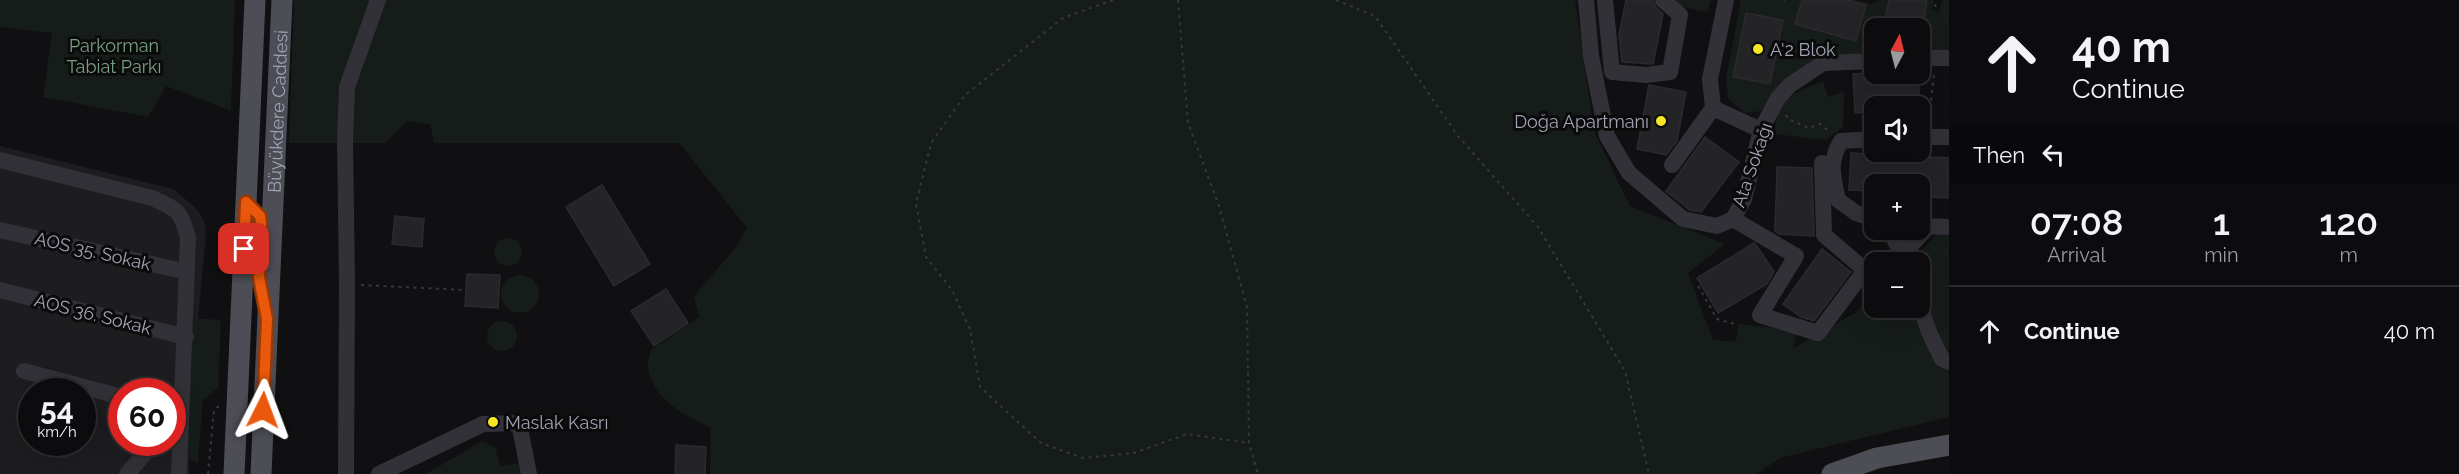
<!DOCTYPE html>
<meta charset="utf-8">
<style>
:root{--surface:#0c0c0e;--page:#151517;--text:#f1f3f6;--muted:#9a9b9e;--line:#2c2c2e}
body{margin:0;font-family:Raleway,sans-serif;background:var(--page);color:var(--text);height:100vh;display:flex;flex-direction:column;font-size:22px;white-space:nowrap}
*{box-sizing:border-box;margin:0}
p{font-size:20px;color:var(--muted)}
.icon{flex:none;width:33px;height:33px;fill:none;stroke:currentColor;stroke-width:2;stroke-linecap:round;stroke-linejoin:round}
.map{position:relative;flex:1;overflow:hidden}
.sheet{display:flex;flex-direction:column;background:var(--surface);width:510px}
.sheet>*{flex:none}
.banner{background:#0c0c0e;color:var(--text);overflow:hidden}
.needle{width:39px;rotate:7deg}
.fabs{position:absolute;left:1864px;top:18px;display:grid;gap:12px}
.fabs a{display:grid;place-items:center;width:66px;height:66px;border-radius:12px;background:var(--surface);box-shadow:0 6px 24px #0002,0 0 0 2px var(--line);font-size:30px}
.speed{position:absolute;left:18px;top:378px;display:flex;gap:12px;font-size:30px;font-weight:700;text-align:center}
.speed>*{display:grid;place-content:center;width:78px;height:78px;border-radius:50%;background:var(--surface);box-shadow:0 6px 24px #0002,0 0 0 2px var(--line);line-height:1}
.speed small{font-size:15px;font-weight:400}
.speed .limit{border:9px solid #d22;background:#fff;color:#111}
.pin{position:absolute;display:grid;place-items:center;width:51px;height:51px;color:#fff;margin:-26px;border-radius:12px;box-shadow:0 3px 9px #0006}
.me{position:absolute;width:66px;margin:-33px;rotate:3deg;stroke-linejoin:round;filter:drop-shadow(0 0 4px #0008)}
.turn{display:flex;align-items:center;gap:21px;height:126px;padding:0 24px;font-size:27px}
.turn .icon{width:78px;height:78px;stroke-width:2.5}
.turn b{display:block;font-size:42px;line-height:51px}
.then{display:flex;align-items:center;height:57px;padding:0 24px;background:#0003;gap:12px;font-size:22px}
.eta{display:flex;justify-content:space-evenly;align-items:center;height:102px;text-align:center}
.eta b{font-size:36px;font-weight:600;line-height:42px}
ul{padding:0;list-style:none}
li{display:flex;align-items:center;gap:18px;height:90px;padding:0 24px;border-top:2px solid var(--line)}
li div{flex:1}
li b{display:block;font-size:22px}
li em{font-style:normal}
main{display:flex;flex:1;min-height:0}
.map>svg:first-child{display:block}
.built{fill:#1d1c1f;fill-rule:evenodd}
.green{fill:#161c19}
.building{fill:#242326;stroke:#2b2a2e;stroke-width:1.5}
.lines{fill:none;stroke-linecap:round;stroke-linejoin:round}
.path{stroke:#37373e;stroke-width:2;stroke-dasharray:3 4.5;stroke-linecap:butt}
.minor{stroke:#313137;stroke-width:16}
.major{stroke:#4d4d56;stroke-width:21}
.route-casing{stroke:#983908;stroke-width:15}
.route{stroke:#ea580c;stroke-width:10}
.poi-dot{fill:#f7e623;stroke:#0b0b0c;stroke-width:2}
.labels{text-anchor:middle;dominant-baseline:central;stroke-width:6;stroke-linejoin:round;paint-order:stroke}
.park-label{font-size:18px;fill:#779f83;stroke:#0b0b0c}
.poi-label{font-size:18px;fill:#a1a2b3;stroke:#0b0b0c;text-anchor:start}
.street-label{font-size:18px;fill:#a1a2b3;stroke:#0b0b0c}
</style>
<main>
<div class="map">
<svg width="1949" height="474" viewBox="0 0 1949 474">
<rect width="100%" height="100%" fill="#101012"/>
<path class="built" d="M0,146L173,189L195,207L204,220L206,233L189,419V474H0ZM32,392H82V442H32ZM122,392H172V442H122Z"/>
<path class="green" d="M0,0H235L231,111L166,86L148,117L43,97L52,33L0,27Z
M294,0H1575L1594,131L1630,206L1725,244L1688,273L1713,340L1736,342L1738,324L1797,330L1794,348L1855,313L1875,292V308H1920V262H1912V259L1939,233L1949,234V417L1780,458L1757,474H710L711,428C686,416 653,400 648,368C647,363 650,355 651,350L699,317L694,296L737,246L747,228L679,143H434L430,124L407,121L385,143H289Z
M1671,0H1711L1708,12L1678,6Z
M1741,0H1856L1871,4L1881,0H1934L1932,10L1939,12L1942,0H1949V54L1920,55V28H1875V56L1818,60L1783,87L1761,111L1745,113L1728,99L1726,78Z
M1823,81L1828,97L1844,92L1843,127L1826,140L1774,134L1779,106L1795,93Z
M494 252a14 14 0 1 1 28 0a14 14 0 1 1-28 0Z
M501 294a19 19 0 1 1 38 0a19 19 0 1 1-38 0Z
M191,318L221,320L218,388L203,400L198,462L182,460Z
M487 336a15 15 0 1 1 30 0a15 15 0 1 1-30 0Z
M482,441L495,447L500,466L522,463L523,474H426Z"/>
<path class="building" d="M1626,0H1653L1656,7L1663,14L1653,64L1622,62L1619,35Z
M1802,0H1847L1866,5L1856,41L1795,24Z
M1889,0H1927L1922,28H1883Z
M1746,13L1783,20L1770,84L1733,77Z
M1875,73L1918,74L1920,106H1875V112L1855,113L1853,74Z
M1649,85L1686,92L1677,141L1666,155L1637,149Z
M1705,137L1739,162L1701,212L1690,210L1666,191Z
M1851,153L1949,158V198L1928,197L1929,184H1875V191L1849,190Z
M1777,167L1812,168L1814,236L1779,234L1775,231Z
M602,185L650,264L614,286L566,207Z
M395,216L424,219L422,247L392,244Z
M1754,243L1757,246L1774,272L1767,284L1718,313L1697,278Z
M1822,249L1851,272L1814,321L1801,317L1783,304Z
M467,274L500,275L498,308L465,306Z
M666,289L688,323L654,346L631,311Z
M676,445L706,447L705,474H675Z"/>
<g class="lines">
<path class="path" d="M1113,0L1063,18L965,95L931,143L916,204L926,257L952,290L970,329L980,387L1041,443L1083,458L1134,453L1187,434L1249,443
M1178,0L1188,123L1218,203L1247,307L1249,443L1258,474
M1336,0L1375,16L1458,136L1538,227L1625,371L1649,474
M1784,0H1785
M1935,7L1937,0
M1786,115L1788,119L1809,128L1820,124L1830,132
M1929,123L1934,72
M361,285L466,290
M1698,286L1717,319L1738,325
M208,474L214,410L220,405"/>
<path class="minor" d="M1586,0L1591,56L1607,136L1629,173L1683,219L1717,226L1733,219L1744,199L1761,130L1778,98L1790,85L1823,63L1875,61
M1605,0L1612,72L1646,75L1670,72L1680,15L1663,0
M1726,0L1710,79L1713,108L1761,130
M1920,58H1949
M1920,137H1949
M1875,139L1841,141C1828,163 1833,177 1838,200L1856,213L1875,219
M0,160L152,198C178,210 181,210 188,238L179,474
M1672,165L1713,108
M1733,219L1796,256L1760,315L1818,333L1865,270L1824,235L1822,163
M1920,226L1949,227
M0,230L187,272
M1890,230L1905,262
M1902,255L1928,227
M0,290L186,337
M1920,306L1929,332L1942,359L1949,362
M24,371L122,397
M127,474L155,442
M346,474L347,284L345,140L347,87L378,0
M379,474L483,424L519,423L529,474"/>
<g class="major">
<path d="M234,474L255,0"/>
<path id="s1" d="M261,474L282,0"/>
<path d="M1832,474L1877,458L1949,445"/>
</g>
</g>
<g class="lines">
<defs>
<path id="route" d="M244,249L246,202L260,216L261,222L259,277L267,319L263,410"/>
</defs>
<use href="#route" class="route-casing"/>
<use href="#route" class="route"/>
</g>
<g class="poi-dot">
<circle cx="1758" cy="49" r="6"/>
<circle cx="1661" cy="121" r="6"/>
<circle cx="493" cy="422" r="6"/>
</g>
<g class="labels">
<g class="park-label">
<text x="114" y="45">Parkorman<tspan x="114" dy="21">Tabiat Parkı</tspan></text>
</g>
<g class="poi-label">
<text x="1770" y="49">A'2 Blok</text>
<text x="1649" y="121" text-anchor="end">Doğa Apartmanı</text>
<text x="505" y="422">Maslak Kasrı</text>
</g>
<g class="street-label">
<text stroke="none"><textPath href="#s1" startOffset="363">Büyükdere Caddesi</textPath></text>
<text transform="translate(1752 165) rotate(-71)">Ata Sokağı</text>
<text transform="translate(93 251) rotate(13)">AOS 35. Sokak</text>
<text transform="translate(93 314) rotate(14)">AOS 36. Sokak</text>
</g>
</g>
</svg>
<div class="fabs">
<a><svg class="needle" viewBox="-14 -14 28 28"><path d="M0-13l5 13h-10z" fill="#e53935"/><path d="M0 13l5-13h-10z" fill="#9a9b9e"/></svg></a>
<a><svg class="icon" aria-label="sound" viewBox="0 0 24 24"><path d="M4 9h4l5-4v14l-5-4H4zM17 9q2 3 0 6"/></svg></a>
<a>+</a>
<a>−</a>
</div>
<div class="speed"><div>54<small>km/h</small></div><div class="limit">60</div></div>
<div class="pin" style="left:244px;top:249px;background:#d93025"><svg class="icon" aria-label="arrive" viewBox="0 0 24 24"><path d="M6 21V4h12l-3 4 3 4H6"/></svg></div>
<svg class="me" style="left:263px;top:410px" viewBox="-20 -20 40 40"><path d="M0-17L14 15 0 8-14 15z" fill="#ea580c" stroke="#fff" stroke-width="4"/></svg>
</div>
<section class="sheet">
<div class="banner">
<div class="turn"><svg class="icon" aria-label="ahead" viewBox="0 0 24 24"><path d="M12 20V5M6 11l6-6 6 6"/></svg><div><b>40 m</b>Continue</div></div>
<div class="then">Then<svg class="icon" aria-label="left" viewBox="0 0 24 24"><path d="M17 20v-9H6M10 6l-5 5 5 5"/></svg></div>
</div>
<div class="eta">
<div><b>07:08</b><p>Arrival</p></div>
<div><b>1</b><p>min</p></div>
<div><b>120</b><p>m</p></div>
</div>
<ul>
<li><svg class="icon" aria-label="ahead" viewBox="0 0 24 24"><path d="M12 20V5M6 11l6-6 6 6"/></svg><div><b>Continue</b></div><em>40 m</em></li>
</ul>
</section>
</main>
